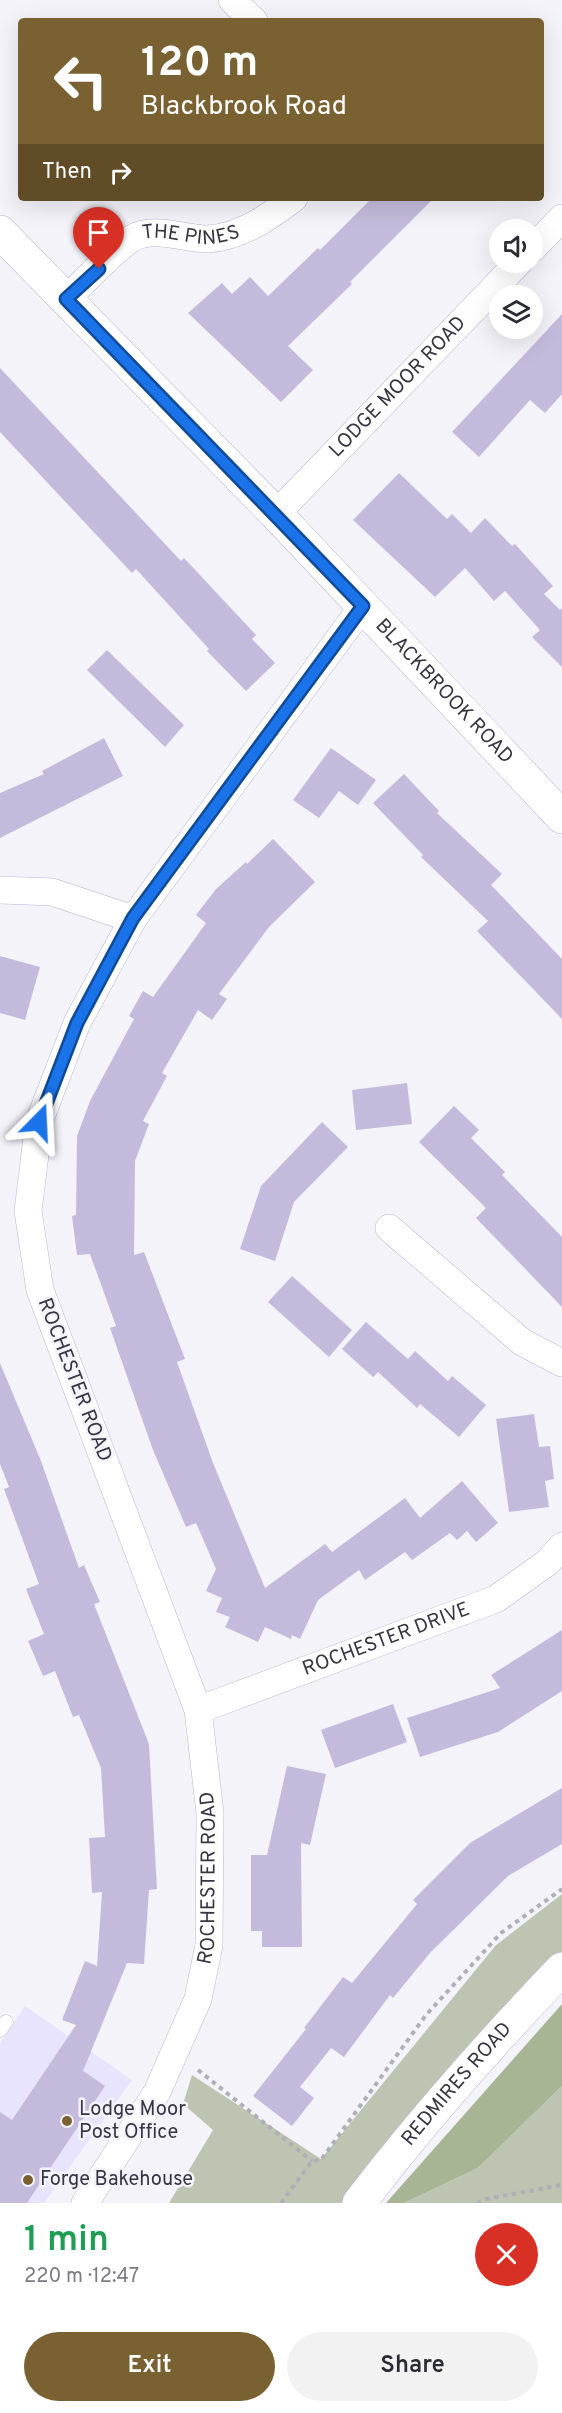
<!DOCTYPE html>
<meta charset="utf-8">
<style>
:root{--surface:#fff;--page:#f2f2f3;--text:#2b2b33;--muted:#7c7c81;--accent:#796132}
body{margin:0;font-family:Overpass,sans-serif;background:var(--page);color:var(--text);height:100vh;display:flex;flex-direction:column;font-size:22px;white-space:nowrap}
*{box-sizing:border-box;margin:0}
p{font-size:20px;color:var(--muted)}
.icon{flex:none;width:33px;height:33px;fill:none;stroke:currentColor;stroke-width:2;stroke-linecap:round;stroke-linejoin:round}
.map{position:relative;height:2203px;overflow:hidden}
.details{display:flex;flex-direction:column;background:var(--surface);flex:1}
.details>*{flex:none}
.banner{position:absolute;left:18px;top:18px;width:526px;height:183px;border-radius:6px;box-shadow:0 6px 24px #0002;background:#796132;color:#fff;overflow:hidden}
.controls{position:absolute;left:489px;top:219px;display:grid;gap:12px}
.controls a{display:grid;place-items:center;width:54px;height:54px;border-radius:50%;background:var(--surface);box-shadow:0 6px 24px #0002;font-size:30px}
.pin{position:absolute;display:grid;place-items:center;width:51px;height:51px;color:#fff;margin:-62px -26px;border-radius:50% 50% 50% 0;rotate:-45deg;box-shadow:0 0 6px #0007}
.pin .icon{rotate:45deg}
.me{position:absolute;width:66px;margin:-33px;rotate:21deg;stroke-linejoin:round;filter:drop-shadow(0 0 4px #0008)}
.turn{display:flex;align-items:center;gap:21px;height:126px;padding:0 24px;font-size:27px}
.turn .icon{width:78px;height:78px;stroke-width:2.5}
.turn b{display:block;font-size:42px;line-height:51px}
.then{display:flex;align-items:center;height:57px;padding:0 24px;background:#0003;gap:12px;font-size:22px}
.round{display:grid;place-items:center;flex:none;width:63px;height:63px;border-radius:32px;background:var(--page)}
.summary{display:flex;align-items:center;justify-content:space-between;height:102px;padding:0 24px}
h1{font-size:36px;font-weight:600;line-height:45px;color:#1e9e55}
.action{display:flex;gap:12px;margin-top:auto;padding:12px 24px}
.action a{flex:1;height:69px;border-radius:36px;background:var(--accent);color:#fff;font-size:24px;font-weight:600;line-height:69px;text-align:center}
.action a+a{background:var(--page);color:var(--text)}
.map>svg:first-child{display:block}
.built{fill:#e9e4fd}
.green{fill:#bdc5b2}
.forest{fill:#a8b595}
.building{fill:#c4bbdc}
.lines{fill:none;stroke-linecap:round;stroke-linejoin:round}
.service-casing{stroke:#bcb5d6;stroke-width:15}
.minor-casing{stroke:#bcb5d6;stroke-width:28}
.tertiary-casing{stroke:#bcb5d6;stroke-width:34}
.path{stroke:#b0aeb7;stroke-width:4;stroke-dasharray:4.5 4.5;stroke-linecap:butt}
.service{stroke:#fff;stroke-width:14}
.minor{stroke:#fff;stroke-width:27}
.tertiary{stroke:#fff;stroke-width:33}
.route-casing{stroke:#114b97;stroke-width:15}
.route{stroke:#1a73e8;stroke-width:10}
.poi-dot{fill:#796132;stroke:#f4f3fa;stroke-width:2}
.labels{text-anchor:middle;dominant-baseline:central;stroke-width:5;stroke-linejoin:round;paint-order:stroke}
.street-label{font-size:20px;fill:#383543;stroke:#f4f3fa}
.poi-label{font-size:20px;fill:#383543;stroke:#f4f3fa;text-anchor:start}
</style>
<div class="map">
<svg width="562" height="2203" viewBox="0 0 562 2203">
<rect width="100%" height="100%" fill="#f4f3fa"/>
<path class="built" d="M25,2006L132,2080L44,2203H0V2044Z"/>
<path class="green" d="M562,1894V1969L359,2203H169L213,2130L183,2104L192,2075L321,2159L496,1945Z
M562,2086V2203H404L478,2168Z"/>
<path class="forest" d="M562,2004V2086L478,2168L404,2203H386Z"/>
<path class="building" d="M372,198H434L350,282L352,284L288,346L313,370L281,402L188,313L222,283L232,294L250,277L268,296L318,248L320,250Z
M562,314V394L545,413L530,400L479,457L452,432Z
M0,368L181,561L184,558L256,635L252,639L275,663L246,691L207,651L209,649L136,569L132,573L0,432Z
M399,473L447,519L452,514L471,533L485,518L512,546L515,544L553,586L544,594L560,610L562,608V667L532,637L540,630L505,591L494,601L465,568L435,597L353,520Z
M107,650L184,725L165,747L87,670Z
M104,738L123,776L0,838V793L44,774L42,771Z
M331,748L376,780L358,805L339,791L319,818L293,800Z
M404,774L439,811L437,813L502,874L491,885L562,959V1019L477,931L488,921L421,857L423,855L373,803Z
M273,839L315,882L269,927L219,994L227,999L212,1020L198,1010L162,1073L167,1076L143,1121L149,1124L135,1161L134,1255L144,1252L185,1359L177,1362L213,1463L265,1588L325,1544L332,1552L405,1498L420,1518L462,1481L498,1523L476,1542L467,1531L457,1540L450,1533L412,1560L405,1552L365,1580L359,1570L318,1600L300,1639L292,1635L291,1639L265,1627L258,1642L225,1627L230,1617L216,1612L222,1598L206,1591L216,1569L196,1523L186,1527L153,1450L110,1328L116,1326L90,1254L77,1255L72,1216L76,1215L77,1136L90,1101L134,1019L129,1016L143,991L153,997L206,923L196,915L216,889L246,862L247,864Z
M0,956L40,967L25,1020L0,1013Z
M407,1083L412,1124L356,1130L352,1090Z
M454,1106L479,1130L471,1138L505,1172L502,1175L562,1237V1307L476,1218L486,1208L419,1142Z
M322,1122L348,1147L294,1202L275,1261L240,1249L261,1186Z
M292,1276L352,1330L329,1357L268,1302Z
M366,1322L408,1359L415,1351L448,1381L452,1376L486,1405L459,1437L420,1404L417,1408L378,1372L373,1377L342,1349Z
M0,1363L41,1461L79,1568L84,1565L100,1602L94,1604L149,1744L157,1889L149,1890L144,1964L127,1963L83,2071L105,2086L27,2203H0V2112L12,2120L76,2025L62,2020L85,1961L97,1966L102,1892L92,1893L89,1838L105,1837L101,1768L79,1715L73,1717L55,1671L43,1676L28,1641L44,1634L26,1589L39,1584L4,1489L9,1487L0,1464Z
M534,1414L539,1447L550,1446L554,1479L545,1481L549,1507L509,1512L496,1419Z
M562,1630V1691L498,1732L420,1757L407,1718L500,1688L491,1675Z
M393,1704L407,1742L335,1768L321,1730Z
M287,1766L326,1774L310,1845L301,1843L302,1947H262V1931H251V1855H267Z
M562,1788V1844L508,1876L430,1953L393,1998L390,1995L344,2057L331,2048L300,2087L314,2098L292,2126L253,2096L306,2029L304,2028L343,1977L352,1983L417,1904L413,1900L470,1843Z"/>
<g class="lines">
<defs>
<path id="service" d="M0,2030L6,2022"/>
<g id="minor">
<path d="M232,0L254,21"/>
<path d="M532,249L562,218"/>
<path id="s1" d="M66,299C83,284 113,250 131,239C153,225 184,239 208,239C241,237 269,217 294,198"/>
<path id="s2" d="M276,514L519,262"/>
<path d="M0,890L52,892L133,919"/>
<path d="M389,1228L522,1342L562,1363"/>
<path id="s3" d="M198,1710L496,1599L548,1562L562,1546"/>
<path id="s4" d="M85,2203L157,2092L198,1999L209,1945L210,1813L198,1710L40,1290L28,1211L39,1122L77,1023L133,919L363,606"/>
</g>
<g id="tertiary">
<path id="s5" d="M0,232L276,514L562,817"/>
<path id="s6" d="M359,2203C422,2121 490,2044 562,1969"/>
</g>
</defs>
<use href="#service" class="service-casing"/>
<use href="#minor" class="minor-casing"/>
<use href="#tertiary" class="tertiary-casing"/>
<path class="path" d="M198,2070L312,2161
M281,2203L312,2161L321,2160L426,2015L501,1933L562,1889
M477,2203L486,2199L562,2185"/>
<use href="#service" class="service"/>
<use href="#minor" class="minor"/>
<use href="#tertiary" class="tertiary"/>
</g>
<g class="lines">
<defs>
<path id="route" d="M39,1122L77,1023L133,918L363,606L66,299L99,269"/>
</defs>
<use href="#route" class="route-casing"/>
<use href="#route" class="route"/>
</g>
<g class="poi-dot">
<circle cx="67" cy="2121" r="6"/>
<circle cx="28" cy="2180" r="6"/>
</g>
<g class="labels">
<g class="street-label">
<text stroke="none"><textPath href="#s1" startOffset="150">THE PINES</textPath></text>
<text stroke="none"><textPath href="#s2" startOffset="176">LODGE MOOR ROAD</textPath></text>
<text stroke="none"><textPath href="#s5" startOffset="639">BLACKBROOK ROAD</textPath></text>
<text transform="translate(74 1380) rotate(69)">ROCHESTER ROAD</text>
<text stroke="none"><textPath href="#s3" startOffset="201">ROCHESTER DRIVE</textPath></text>
<text stroke="none"><textPath href="#s4" startOffset="356">ROCHESTER ROAD</textPath></text>
<text stroke="none"><textPath href="#s6" startOffset="154">REDMIRES ROAD</textPath></text>
</g>
<g class="poi-label">
<text x="79" y="2110">Lodge Moor<tspan x="79" dy="23">Post Office</tspan></text>
<text x="40" y="2180">Forge Bakehouse</text>
</g>
</g>
</svg>
<div class="controls">
<a><svg class="icon" aria-label="sound" viewBox="0 0 24 24"><path d="M4 9h4l5-4v14l-5-4H4zM17 9q2 3 0 6"/></svg></a>
<a><svg class="icon" aria-label="layers" viewBox="0 0 24 24"><path d="M12 4l9 5-9 5-9-5zM3 14l9 5 9-5"/></svg></a>
</div>
<div class="pin" style="left:99px;top:269px;background:#d93025"><svg class="icon" aria-label="arrive" viewBox="0 0 24 24"><path d="M6 21V4h12l-3 4 3 4H6"/></svg></div>
<svg class="me" style="left:39px;top:1122px" viewBox="-20 -20 40 40"><path d="M0-17L14 15 0 8-14 15z" fill="#1a73e8" stroke="#fff" stroke-width="4"/></svg>
<div class="banner">
<div class="turn"><svg class="icon" aria-label="left" viewBox="0 0 24 24"><path d="M17 20v-9H6M10 6l-5 5 5 5"/></svg><div><b>120 m</b>Blackbrook Road</div></div>
<div class="then">Then<svg class="icon" aria-label="right" viewBox="0 0 24 24"><path d="M7 20v-9h11M14 6l5 5-5 5"/></svg></div>
</div>
</div>
<section class="details">
<div class="summary"><div><h1>1 min</h1><p>220 m · 12:47</p></div><a class="round" style="background:#d93025;color:#fff"><svg class="icon" aria-label="close" viewBox="0 0 24 24"><path d="M6 6l12 12M18 6L6 18"/></svg></a></div>
<div class="action"><a>Exit</a><a>Share</a></div>
</section>
